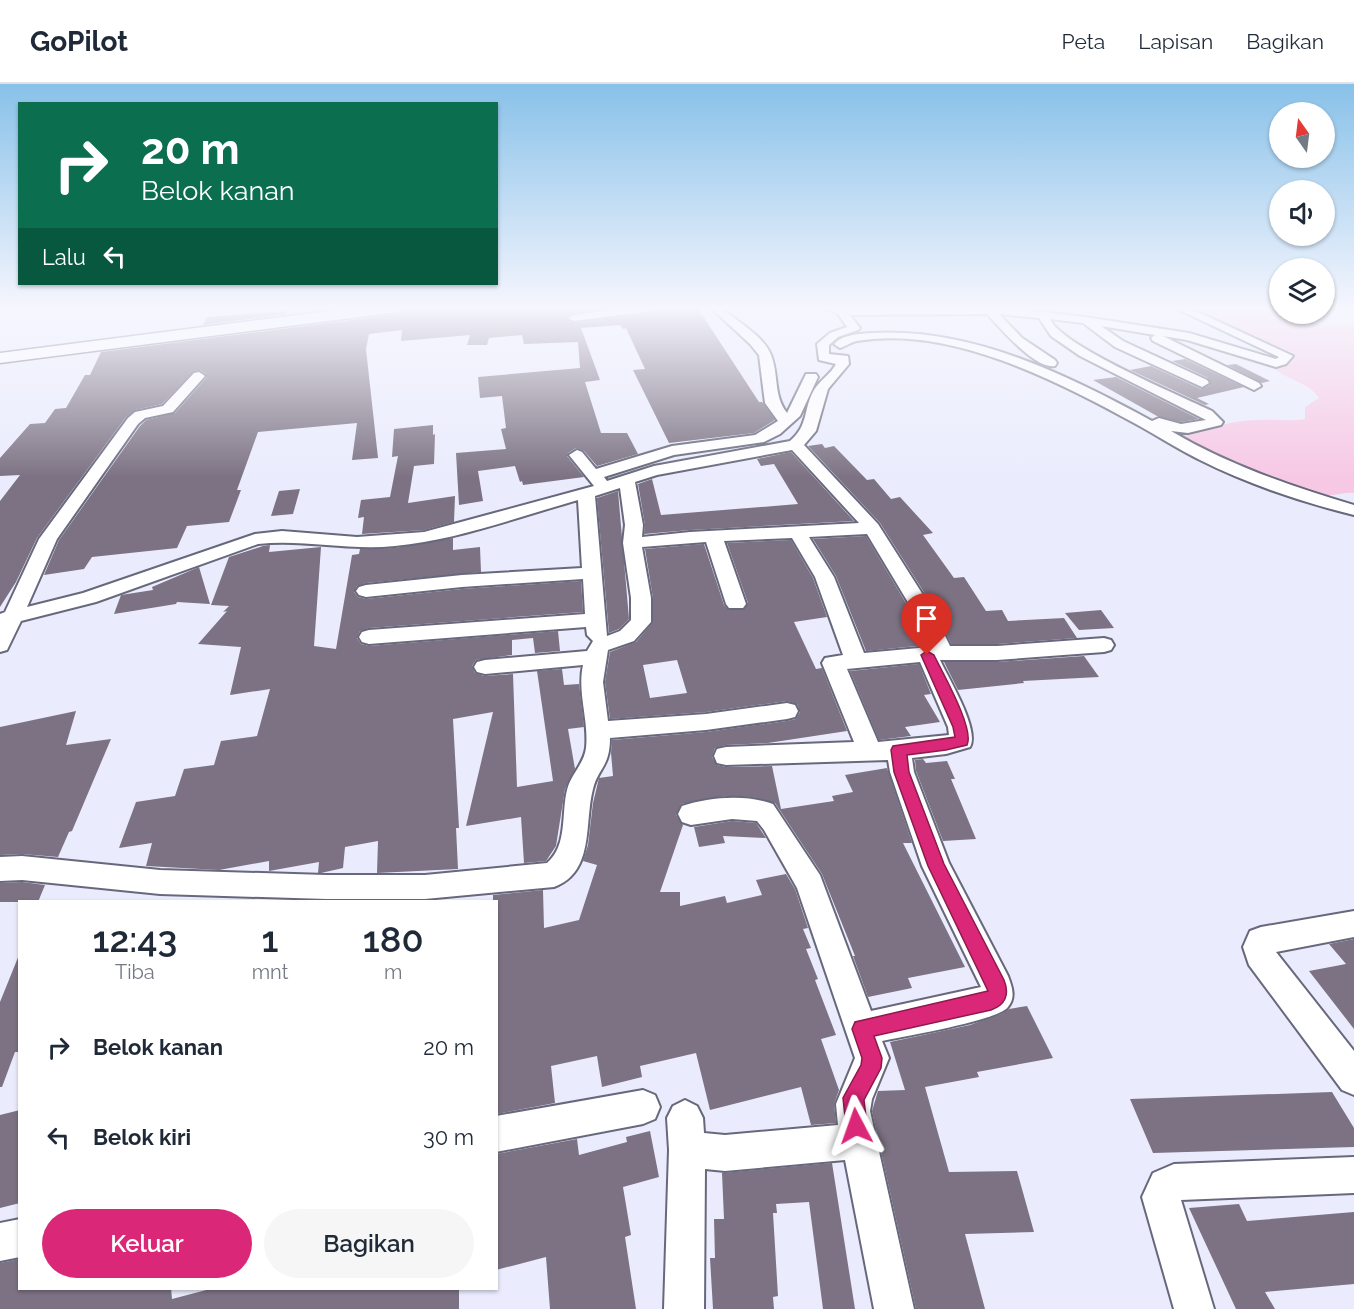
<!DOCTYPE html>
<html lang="id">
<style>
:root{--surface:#fff;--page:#f6f6f7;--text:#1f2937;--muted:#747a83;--line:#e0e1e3;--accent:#db2777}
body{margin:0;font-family:Raleway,sans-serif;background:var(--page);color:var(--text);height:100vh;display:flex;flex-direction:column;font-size:22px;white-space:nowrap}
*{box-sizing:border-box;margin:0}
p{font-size:20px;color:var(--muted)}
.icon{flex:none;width:33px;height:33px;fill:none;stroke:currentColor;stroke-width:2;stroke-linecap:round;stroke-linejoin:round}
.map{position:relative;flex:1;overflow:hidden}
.side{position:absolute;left:18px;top:816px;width:480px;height:390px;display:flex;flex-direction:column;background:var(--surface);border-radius:0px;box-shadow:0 2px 4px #0004}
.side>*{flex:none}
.guide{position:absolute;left:18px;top:18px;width:480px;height:183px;border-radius:0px;box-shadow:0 2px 4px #0004;background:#0b6e4f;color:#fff;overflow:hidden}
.needle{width:39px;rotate:346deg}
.buttons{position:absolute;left:1269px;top:18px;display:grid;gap:12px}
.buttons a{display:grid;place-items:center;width:66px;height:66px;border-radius:50%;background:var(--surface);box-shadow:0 2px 4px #0004;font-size:30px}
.pin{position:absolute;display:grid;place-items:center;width:51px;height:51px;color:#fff;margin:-62px -26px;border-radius:50% 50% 50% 0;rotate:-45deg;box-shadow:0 0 6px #0007}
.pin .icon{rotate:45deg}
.me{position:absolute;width:66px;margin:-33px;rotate:356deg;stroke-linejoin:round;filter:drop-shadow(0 0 4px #0008)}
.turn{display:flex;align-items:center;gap:21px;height:126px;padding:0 24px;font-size:27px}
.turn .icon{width:78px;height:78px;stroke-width:2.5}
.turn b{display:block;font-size:42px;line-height:51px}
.then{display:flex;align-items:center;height:57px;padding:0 24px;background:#0003;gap:12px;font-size:22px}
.eta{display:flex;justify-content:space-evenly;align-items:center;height:102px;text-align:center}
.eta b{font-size:36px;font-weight:600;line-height:42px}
.primary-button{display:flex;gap:12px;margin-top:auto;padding:12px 24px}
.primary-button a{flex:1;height:69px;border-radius:36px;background:var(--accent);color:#fff;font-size:24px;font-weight:600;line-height:69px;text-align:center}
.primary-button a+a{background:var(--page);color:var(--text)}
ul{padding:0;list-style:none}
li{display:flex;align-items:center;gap:18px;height:90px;padding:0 24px}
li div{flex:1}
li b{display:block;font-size:22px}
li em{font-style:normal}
header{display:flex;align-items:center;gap:36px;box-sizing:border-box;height:84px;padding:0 30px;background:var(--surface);border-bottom:2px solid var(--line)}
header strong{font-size:28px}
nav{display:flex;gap:33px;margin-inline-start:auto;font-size:21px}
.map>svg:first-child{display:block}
.green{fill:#f7c8e4}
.building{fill:#7c7283;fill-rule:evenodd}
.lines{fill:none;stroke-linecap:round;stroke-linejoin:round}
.street-casing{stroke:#67687b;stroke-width:4}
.secondary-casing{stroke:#67687b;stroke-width:3}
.street{fill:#fff;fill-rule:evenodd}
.secondary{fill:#fff;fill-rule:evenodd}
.route{fill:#db2777;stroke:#8e194d;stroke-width:1.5}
</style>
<header>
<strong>GoPilot</strong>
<nav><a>Peta</a><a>Lapisan</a><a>Bagikan</a></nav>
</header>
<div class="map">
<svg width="1354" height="1225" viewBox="0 0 1354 1225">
<rect width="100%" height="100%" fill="#eaecfd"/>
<path class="green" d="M1172,223H1279L1280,230H1294C1308,243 1336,242 1354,240V409C1345,408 1335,412 1326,411C1274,406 1225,376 1180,353L1185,349C1209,343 1233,337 1258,336C1275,335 1289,338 1305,335V323L1319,314C1310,299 1285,295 1272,283V274L1267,269Z"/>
<path class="building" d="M408,223H617L574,229L566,233L574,239L659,228L666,223H697L759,318H762L775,336L754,349L669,359L633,286L645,285L626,244L623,245L620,241L581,244L600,296L585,298L601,349H627L638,370L597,382L584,367L576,364L568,369L567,372L584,393L523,401L522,397L520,398L515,382L478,387L483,417L459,421L456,369L506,365L501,345L506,344L502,312L480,314L478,293L580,284L578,258L524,260L522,251L489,254L487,261H467L470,251L401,257L402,246L369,250L366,265L378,374L352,376L357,339L258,348L237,406H241L229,438L187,442L177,464L92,473L84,485L44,491L59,456L140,342L146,336L175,329L207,293L206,290L200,286L194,287L162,320L135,326L126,333L37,454L16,498L0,523V417L20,391L0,392V374L30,340L45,339L55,325L66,324L85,291H90L101,268L398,230Z
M287,227L286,230L203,241L207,233Z
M1185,275L1244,303L1197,314L1209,320L1205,321L1130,286L1151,282L1201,305L1210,301L1208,294L1172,277Z
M1236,280L1270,297L1262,299L1227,281Z
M1116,293L1199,335L1181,338L1157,332L1093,296Z
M433,341V351L435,350L434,380L414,382L408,419L455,412L454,438L424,446L362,450L364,433L358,434L361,416L390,413L398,372L392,373L394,345Z
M822,360L825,364L834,362L867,396L874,395L891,415L900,413L933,449L923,451L954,494L964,493L986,527L1002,526L1008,537L1064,534L1077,554L997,560H951L934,524L880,439L808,362Z
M791,368L854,437L690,446L644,450L645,441L638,400L652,395L661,431L798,420L774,380L761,382L757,375Z
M300,405L293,430L271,432L279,407Z
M618,407L629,535L619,545L609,549L597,414Z
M866,452L910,526L927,561L866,567L836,492L813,455Z
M453,454V466L480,463L481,488L366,499L357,502L354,508L358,513L366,515L462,505L581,497L583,528L369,544L360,547L357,554L361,560L369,562L558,547L560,567L535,569L533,554L512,556V571L476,576L472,582L475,589L484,592L513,590L517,703L553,697L537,587L562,585L564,601L579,600L584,643L568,645L575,685L565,705L556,762L546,777L524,779L521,733L466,742L493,628L453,635L459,744H456L458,785L377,789L378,757L345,763L343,784L321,789H318L319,778L269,787V777L219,786L146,782L152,759L119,764L136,718L175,712L184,685L214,681L221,657L257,652L270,605L230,611L241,563L198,560L227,527L223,528L229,522L211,521L229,473L263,462L270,461L269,468L321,463L314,562L336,565L352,471L359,470L360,465L395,464Z
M791,456L813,494L827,533L794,538L816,585L822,584L847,647L768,659L726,661L715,664L712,673L717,681L726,683L772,682L781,725L834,717L832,712L853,708L845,691L887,684L912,759H903L965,883L908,894L912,904L868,913L853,872H855L822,790L775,719L752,713L727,712L681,720L676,731L683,741L660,808H680V822L725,812L727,819L762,811L756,796L786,790L795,805L808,844L803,845L811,864L806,865L818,895L815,896L836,951L821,955L839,1006L834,1020L836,1039L811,1041L801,1003L710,1026L696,969L640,982L642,993L602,1003L597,972L551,982L555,1019L496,1030V818H493V811L543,806L544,844L579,836L597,781L583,777L588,761L593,719L599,694L613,692L611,669L612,656L706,648L787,637L796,635L800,628L797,620L787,617L706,628L610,635L605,598L610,568L636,558L653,538V514L645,465L704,460L724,521L729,526H743L748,519L727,459ZM677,576L687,609L650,614L643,581Z
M199,483L210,520L177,518L176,520L114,530L121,511L153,506L152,503Z
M1101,526L1114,544L1079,546L1065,529Z
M1084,572L1099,593L1023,597L1024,599L958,606L944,578H997Z
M919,580L931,610L924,611L940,638L905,643L911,652L879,656L850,587Z
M76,627L66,661L111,655L72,747L69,748L58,773L22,770L0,771V643Z
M923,675L926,679L947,677L955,695H951L976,755L943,757L916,687L915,676Z
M732,737L756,739L766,754L723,752L725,759L699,763L694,743Z
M22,798L45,801L38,818H0V799Z
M1354,855V945L1309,887L1346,880L1329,860Z
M19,871L20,968H15L2,1003H0V918Z
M1027,922L1053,974L977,988L979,993L925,1003L949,1088L1017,1087L1034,1148L965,1150L985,1225H916L872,1027L878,1007L905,1006L890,958L970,941L1001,930L1009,925Z
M1332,1008L1354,1044V1063L1153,1069L1130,1015Z
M20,1026V1119L0,1124V1031Z
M650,1047L659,1093L623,1103L631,1151L625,1153L636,1225H550L546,1173L496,1186V1070L577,1055L579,1071L627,1058L626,1053Z
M832,1079L855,1225H823L809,1118L776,1120L777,1129H773L778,1212L773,1213L774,1225H713L710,1174H715L714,1135H724L722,1089Z
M1239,1120L1247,1137L1354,1128V1200L1265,1208L1275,1225H1236L1189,1124Z
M20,1175V1204H171L172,1215L214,1204H459V1225H0V1179Z"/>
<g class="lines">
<defs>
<path id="street" d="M634,223H664L659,226L574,237L568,234L574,231Z
M710,223H721C736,237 764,252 771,271C779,291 773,311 787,329L806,290H816L818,293L800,332L780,350L764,358L674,371L604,393L607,397L654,382L790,357C809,341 803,325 814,306C820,296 831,290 836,280L819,276L817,260L830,249L847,243L838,230L825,223L1009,224L1085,233L1189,249L1276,275L1279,273L1173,223H1187L1293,272L1286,280L1276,283L1187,256L1163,252L1259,299L1261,302L1254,306L1153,257L1151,254L1155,251L1101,242L1123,257L1207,296L1209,299L1202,303L1115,263L1083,239L1050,235C1061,262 1181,312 1212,327L1223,338L1221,341L1188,349L1171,347C1229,381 1290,402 1354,421V431C1301,418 1248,400 1200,376C1178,365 1158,352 1136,340C1057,297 950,241 857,257C851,258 846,262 840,264L834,260C843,250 859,250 872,249C971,243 1068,291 1152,337L1159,334L1181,340L1206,336L1080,272L1051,252L1039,234L999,230L1022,254L1055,276L1057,279L1055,282C1036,286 1000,244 987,230L850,231L860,244L858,246L838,253L829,261V270L848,272L849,280L828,305L816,347L804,361L878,440L932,525L950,562H997L1104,554L1111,556L1114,561L1111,566L1104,568L997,576H940C949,595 980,646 970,663L946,670L912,674L914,688L949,779L1008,892C1012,903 1016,913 1008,923C997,937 905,952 882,957L889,974L872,1015L870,1027L914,1225H874L845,1076L725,1087L705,1085L704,1225H664L669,1066L667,1034L673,1022L685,1016L697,1022L703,1034L704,1049L725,1051L838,1041L836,1020L855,974L797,804L764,746L757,737L732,735L691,741L682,738L678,730L682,722C709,713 746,710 773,720L820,791L871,927L981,903L922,782L890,688L888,676L726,681L717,679L714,672L717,665L726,663L854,658L822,579L825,574L843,571L815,493L792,454L724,457L746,520L743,524H729L726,520L706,458L642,463L651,514V538L634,557L608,566L603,598L608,637L706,630L787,619L795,621L798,627L795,633L787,635L706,646L610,654C610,683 598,684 593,705C584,739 595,788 554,803L425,815H326L160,810L22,796L0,797V773L22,772L160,786L326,791H425L547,779C568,761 561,730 567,706C571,690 584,680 586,664C589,636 577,609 583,581L485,590L477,588L474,583L477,578L485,576L587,567L593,557L587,551L586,543L369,560L362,558L359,553L362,548L369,546L585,530L583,495L462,503L366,513L359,511L356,507L359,503L366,501L462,491L582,484L578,416C518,433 457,456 395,462C349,467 304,455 258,460L96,518L21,537L7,566L0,568V530L5,528L39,455L128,334L135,328L163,322L194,289L199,288L205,292L173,328L145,334L138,340L57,455L27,523L83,509L255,450L282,447L357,453L424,448L594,402L569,371L577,366L582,368L596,385L672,362L755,351L778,337L765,319L759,271L750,260ZM792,366L859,439L690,448L642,453L643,441L635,398L657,391ZM620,404L625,441L623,459L631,514V536L620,547L607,552L595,412ZM867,450L912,525L930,563L864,569L834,493L809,453ZM920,578L948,643L949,651L878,658L847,585Z
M1354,827V853L1276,868L1354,967V1011L1342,1006L1249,881L1243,863L1250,847L1261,843Z
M643,1006L655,1011L660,1023L655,1035L643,1040L496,1068V1032Z
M1354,1073V1109L1181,1116L1214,1225H1174L1142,1113L1153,1089L1174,1080Z
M20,1135V1173L0,1177V1139Z"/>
<path id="secondary" d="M360,223H406L398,228L0,279V269Z"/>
</defs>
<use href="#street" class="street-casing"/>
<use href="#secondary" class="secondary-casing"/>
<use href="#street" class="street"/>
<use href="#secondary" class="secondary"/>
</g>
<linearGradient id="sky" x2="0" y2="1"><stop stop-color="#88c1e9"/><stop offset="0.57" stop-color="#f6f6fe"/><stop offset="1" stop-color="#f6f6fe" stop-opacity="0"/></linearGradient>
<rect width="1354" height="394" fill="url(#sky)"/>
<path class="route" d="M927,567L934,571C942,588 975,645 967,661L946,666L907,671L909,688L944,780L1004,896C1010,911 1005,921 991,926L874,952L882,974L881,984L864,1016L867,1042L864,1049L856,1053L849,1049L846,1042L843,1014L861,981L862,974L852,945L855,938L988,907L928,782L894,688L891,666L893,662L955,653L953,643L921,571Z"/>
</svg>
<div class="buttons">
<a><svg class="needle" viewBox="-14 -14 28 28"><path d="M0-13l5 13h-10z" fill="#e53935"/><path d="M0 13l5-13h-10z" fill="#747a83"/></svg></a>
<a><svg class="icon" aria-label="sound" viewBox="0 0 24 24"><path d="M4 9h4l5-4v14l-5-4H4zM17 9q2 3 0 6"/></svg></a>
<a><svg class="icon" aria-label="layers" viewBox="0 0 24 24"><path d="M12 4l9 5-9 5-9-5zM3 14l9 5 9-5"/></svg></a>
</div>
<div class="pin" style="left:927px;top:571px;background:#d93025"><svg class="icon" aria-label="arrive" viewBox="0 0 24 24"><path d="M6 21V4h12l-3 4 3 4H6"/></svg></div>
<svg class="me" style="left:856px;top:1042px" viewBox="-20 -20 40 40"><path d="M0-17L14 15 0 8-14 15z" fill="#db2777" stroke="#fff" stroke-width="4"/></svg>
<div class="guide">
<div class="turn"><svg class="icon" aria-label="right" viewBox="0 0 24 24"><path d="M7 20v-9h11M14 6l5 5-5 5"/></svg><div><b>20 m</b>Belok kanan</div></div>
<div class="then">Lalu<svg class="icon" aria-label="left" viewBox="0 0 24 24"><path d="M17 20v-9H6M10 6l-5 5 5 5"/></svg></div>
</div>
<section class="side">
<div class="eta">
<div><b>12:43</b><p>Tiba</p></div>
<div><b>1</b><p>mnt</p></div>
<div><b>180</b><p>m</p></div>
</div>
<ul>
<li><svg class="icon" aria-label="right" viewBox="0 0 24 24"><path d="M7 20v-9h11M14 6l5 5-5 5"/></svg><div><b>Belok kanan</b></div><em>20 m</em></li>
<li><svg class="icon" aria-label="left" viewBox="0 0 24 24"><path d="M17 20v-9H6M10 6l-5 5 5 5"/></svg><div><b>Belok kiri</b></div><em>30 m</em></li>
</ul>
<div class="primary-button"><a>Keluar</a><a>Bagikan</a></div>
</section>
</div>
